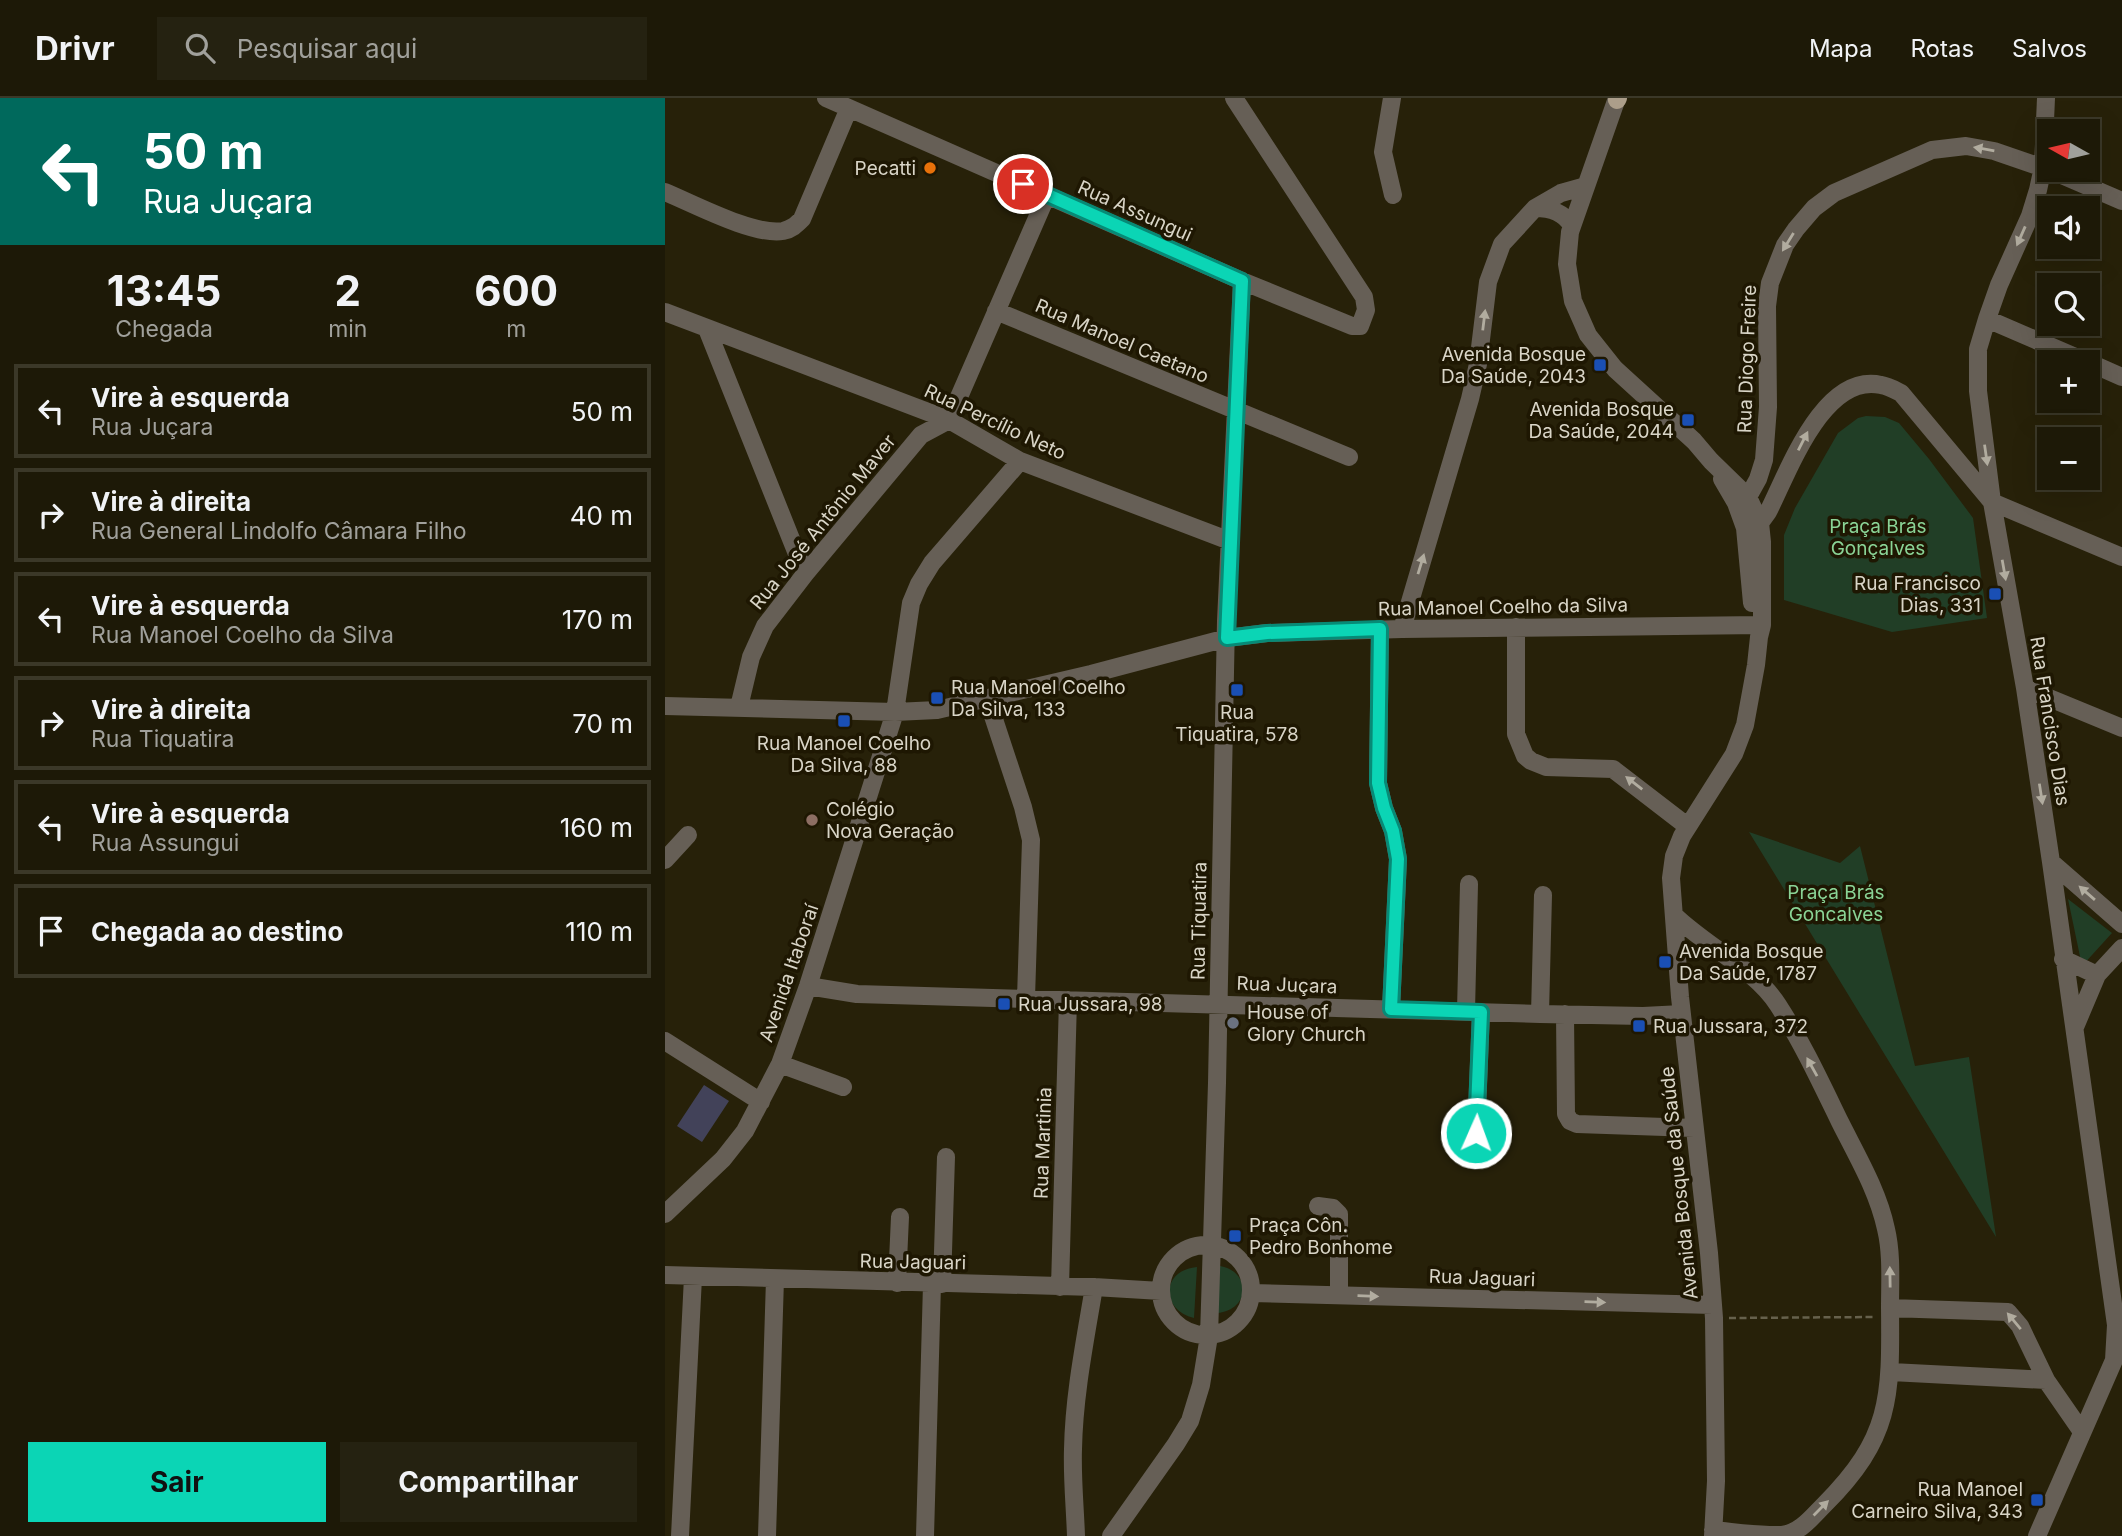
<!DOCTYPE html>
<html lang="pt">
<meta charset="utf-8">
<style>
:root{--surface:#1d1907;--page:#252211;--text:#f1f3f6;--muted:#a0a09b;--line:#3b3828;--accent:#0bd5b5}
body{margin:0;font-family:Inter,sans-serif;background:var(--page);color:var(--text);height:100vh;display:flex;flex-direction:column;font-size:26px;white-space:nowrap}
*{box-sizing:border-box;margin:0}
p{font-size:23px;color:var(--muted)}
.icon{flex:none;width:38px;height:38px;fill:none;stroke:currentColor;stroke-width:2;stroke-linecap:round;stroke-linejoin:round}
.map{position:relative;flex:1;overflow:hidden}
.side{display:flex;flex-direction:column;background:var(--surface);width:665px}
.side>*{flex:none}
.banner{background:#00695c;color:#fff;overflow:hidden}
.needle{width:46px;rotate:278deg}
.tools{position:absolute;left:1372px;top:21px;display:grid;gap:14px}
.tools a{display:grid;place-items:center;width:63px;height:63px;border-radius:0px;background:var(--surface);box-shadow:0 7px 28px #0002,0 0 0 2px var(--line);font-size:35px}
.pin{position:absolute;display:grid;place-items:center;width:60px;height:60px;color:#fff;margin:-30px;border:4px solid #fff;border-radius:50%;box-shadow:0 2px 7px #0007}
.me{position:absolute;width:77px;margin:-38px;rotate:2deg;stroke-linejoin:round;filter:drop-shadow(0 0 5px #0008)}
.turn{display:flex;align-items:center;gap:24px;height:147px;padding:0 28px;font-size:32px}
.turn .icon{width:91px;height:91px;stroke-width:2.5}
.turn b{display:block;font-size:49px;line-height:60px}
.eta{display:flex;justify-content:space-evenly;align-items:center;height:119px;text-align:center}
.eta b{font-size:42px;font-weight:700;line-height:49px}
.button{display:flex;gap:14px;margin-top:auto;padding:14px 28px}
.button a{flex:1;height:80px;border-radius:0px;background:var(--accent);color:#111;font-size:28px;font-weight:700;line-height:80px;text-align:center}
.button a+a{background:var(--page);color:var(--text)}
ul{padding:0;list-style:none}
li{display:flex;align-items:center;gap:21px;height:94px;margin:0 14px 10px;padding:0 14px;border:4px solid var(--line);border-radius:0px}
li div{flex:1}
li b{display:block;font-size:26px}
li em{font-style:normal}
header{display:flex;align-items:center;gap:42px;box-sizing:border-box;height:98px;padding:0 35px;background:var(--surface);border-bottom:2px solid var(--line)}
header strong{font-size:33px}
nav{display:flex;gap:38px;margin-inline-start:auto;font-size:24px}
.search{width:490px;height:63px;background:var(--page);display:flex;align-items:center;gap:18px;box-sizing:border-box;padding:0 24px;border-radius:0px;color:var(--muted);font-size:26px}
main{display:flex;flex:1;min-height:0}
.map>svg:first-child{display:block}
.green{fill:#213e26}
.building{fill:#424259}
.lines{fill:none;stroke-linecap:round;stroke-linejoin:round}
.path{stroke:#66614c;stroke-width:2.5;stroke-dasharray:7 3.5;stroke-linecap:butt}
.minor{stroke:#665f56;stroke-width:18}
.major{stroke:#ac9e8a;stroke-width:18}
.oneway{fill:#b1ac9f}
.route-casing{stroke:#078a76;stroke-width:18}
.route{stroke:#0bd5b5;stroke-width:12}
.food-dot{fill:#e8710a;stroke:#1e1702;stroke-width:2.5}
.transit-dot{fill:#1a4fb4;stroke:#1e1702;stroke-width:2.5}
.education-dot{fill:#8d6e63;stroke:#1e1702;stroke-width:2.5}
.worship-dot{fill:#6b7280;stroke:#1e1702;stroke-width:2.5}
.labels{text-anchor:middle;dominant-baseline:central;stroke-width:7;stroke-linejoin:round;paint-order:stroke}
.poi-label{font-size:19px;fill:#d9d5c7;stroke:#1e1702;text-anchor:start}
.street-label{font-size:19px;fill:#d9d5c7;stroke:#1e1702}
.park-label{font-size:19px;fill:#8ad496;stroke:#1e1702}
</style>
<header>
<strong>Drivr</strong>
<div class="search"><svg class="icon" aria-label="search" viewBox="0 0 24 24"><circle cx="10" cy="10" r="6"/><path d="M15 15l6 6"/></svg>Pesquisar aqui</div>
<nav><a>Mapa</a><a>Rotas</a><a>Salvos</a></nav>
</header>
<main>
<section class="side">
<div class="banner">
<div class="turn"><svg class="icon" aria-label="left" viewBox="0 0 24 24"><path d="M17 20v-9H6M10 6l-5 5 5 5"/></svg><div><b>50 m</b>Rua Juçara</div></div>
</div>
<div class="eta">
<div><b>13:45</b><p>Chegada</p></div>
<div><b>2</b><p>min</p></div>
<div><b>600</b><p>m</p></div>
</div>
<ul>
<li><svg class="icon" aria-label="left" viewBox="0 0 24 24"><path d="M17 20v-9H6M10 6l-5 5 5 5"/></svg><div><b>Vire à esquerda</b><p>Rua Juçara</p></div><em>50 m</em></li>
<li><svg class="icon" aria-label="right" viewBox="0 0 24 24"><path d="M7 20v-9h11M14 6l5 5-5 5"/></svg><div><b>Vire à direita</b><p>Rua General Lindolfo Câmara Filho</p></div><em>40 m</em></li>
<li><svg class="icon" aria-label="left" viewBox="0 0 24 24"><path d="M17 20v-9H6M10 6l-5 5 5 5"/></svg><div><b>Vire à esquerda</b><p>Rua Manoel Coelho da Silva</p></div><em>170 m</em></li>
<li><svg class="icon" aria-label="right" viewBox="0 0 24 24"><path d="M7 20v-9h11M14 6l5 5-5 5"/></svg><div><b>Vire à direita</b><p>Rua Tiquatira</p></div><em>70 m</em></li>
<li><svg class="icon" aria-label="left" viewBox="0 0 24 24"><path d="M17 20v-9H6M10 6l-5 5 5 5"/></svg><div><b>Vire à esquerda</b><p>Rua Assungui</p></div><em>160 m</em></li>
<li><svg class="icon" aria-label="arrive" viewBox="0 0 24 24"><path d="M6 21V4h12l-3 4 3 4H6"/></svg><div><b>Chegada ao destino</b></div><em>110 m</em></li>
</ul>
<div class="button"><a>Sair</a><a>Compartilhar</a></div>
</section>
<div class="map">
<svg width="1457" height="1438" viewBox="0 0 1457 1438">
<rect width="100%" height="100%" fill="#272109"/>
<path class="green" d="M1201,318L1220,319L1234,325L1264,361L1308,420L1322,520L1227,534L1119,502V437L1130,410L1173,335L1193,320Z
M1084,734L1175,765L1195,748L1250,968L1304,959L1331,1139Z
M1403,801L1447,835L1417,868Z
M555,1168C587,1174 585,1212 552,1215Z
M532,1169L529,1220C494,1211 497,1172 532,1169Z"/>
<path class="building" d="M39,987L64,1003L37,1044L12,1028Z"/>
<g class="lines">
<path class="path" d="M1064,1220L1208,1219"/>
<path class="minor" d="M161,0L577,183L687,228H695L701,212L699,199L569,0
M727,0L718,54L728,97
M952,0L905,134L902,166L908,203L923,237L950,271L1029,343L1046,363L1083,399L1095,425L1097,444V527L1094,539L1091,567L1080,627L1069,656L1017,738L1009,758L1006,780L1015,899L1044,1155L1049,1220L1051,1383L1048,1438
M1385,72L1457,103
M0,94C29,106 89,138 118,133C127,131 131,127 137,121L184,10
M870,110C885,110 900,115 907,128
M331,213L684,359
M0,214L284,322L355,363L565,443
M1322,221L1422,264
M42,231L140,476
M1423,264L1457,279
M1057,381L1071,405L1080,430L1087,505
M1078,423L1083,399L1093,381L1099,362L1103,309L1102,208L1105,185L1120,147L1131,131L1149,110L1169,95L1267,52L1301,48L1329,53L1384,72
M1086,428L1095,425L1103,414C1123,375 1158,274 1216,287C1223,288 1230,292 1236,295L1327,404L1457,459
M851,529V636L860,658L866,663L881,669L948,671L1022,728
M715,531L713,685L719,710L728,733L733,761L726,911
M737,531L805,301L813,266L823,184L837,146L870,110L896,95L921,88
M1360,590L1457,630
M322,600L358,709L366,742L361,900
M0,608L230,614L272,612L426,576L562,540L602,535L737,531L1097,527
M74,609L86,559L100,528L140,476L256,337L284,322L382,97
M0,762L23,737
M1386,764L1457,826
M1010,818C1041,848 1091,872 1113,907C1137,944 1156,985 1175,1024C1192,1058 1213,1093 1221,1131C1227,1156 1225,1184 1225,1210C1226,1300 1226,1340 1159,1407C1147,1419 1135,1435 1117,1437C1096,1438 1070,1434 1048,1432
M1398,861L1432,877
M143,888L192,896L875,916L978,918L1017,916
M801,913L804,786
M875,916L878,797
M900,916L901,1016L905,1023L912,1026L1029,1030
M1410,929L1432,877L1457,850
M0,943L96,1004
M115,966L178,989
M810,1063L816,914
M653,1108L668,1110L674,1116V1197
M0,1116L58,1061L80,1033L115,966L143,888L230,614L246,505L254,486L267,465L355,363
M496 1192a45 45 0 1 1 90 0a45 45 0 1 1-90 0Z
M0,1177L429,1189L496,1193
M232,1185L235,1119
M277,1186L281,1059
M395,1189L403,902
M586,1195L1048,1207
M1225,1210L1343,1214L1355,1228L1381,1282L1417,1334
M1226,1274L1381,1282
M15,1438L28,1179
M102,1438L110,1181
M260,1438L267,1186
M411,1438C410,1409 407,1380 408,1351C409,1297 420,1243 429,1189
M446,1438L511,1346L525,1323L536,1287L544,1238L552,985L561,523L577,183
M1372,1438L1449,1262L1451,1227L1386,764L1360,590L1327,404L1313,293V251L1322,221L1334,187L1365,118L1373,92L1378,69L1381,0"/>
<path class="major" d="M952,2L953,0"/>
</g>
<defs><path id="oneway-solid" d="M-6-.8H1V-3.2L6.5 0L1 3.2V.8H-6Z" transform="scale(1.75)"/></defs>
<g class="oneway">
<use href="#oneway-solid" transform="translate(1319 51) rotate(-170)"/>
<use href="#oneway-solid" transform="translate(1356 138) rotate(114)"/>
<use href="#oneway-solid" transform="translate(1123 144) rotate(122)"/>
<use href="#oneway-solid" transform="translate(819 222) rotate(-83)"/>
<use href="#oneway-solid" transform="translate(1138 343) rotate(-63)"/>
<use href="#oneway-solid" transform="translate(1321 357) rotate(82)"/>
<use href="#oneway-solid" transform="translate(756 466) rotate(-73)"/>
<use href="#oneway-solid" transform="translate(1339 472) rotate(80)"/>
<use href="#oneway-solid" transform="translate(969 685) rotate(-142)"/>
<use href="#oneway-solid" transform="translate(1376 696) rotate(81)"/>
<use href="#oneway-solid" transform="translate(1422 795) rotate(-139)"/>
<use href="#oneway-solid" transform="translate(1147 969) rotate(-119)"/>
<use href="#oneway-solid" transform="translate(1225 1179) rotate(-91)"/>
<use href="#oneway-solid" transform="translate(703 1198) rotate(2)"/>
<use href="#oneway-solid" transform="translate(930 1204) rotate(2)"/>
<use href="#oneway-solid" transform="translate(1349 1223) rotate(-130)"/>
<use href="#oneway-solid" transform="translate(1156 1410) rotate(-45)"/>
</g>
<g class="lines">
<defs>
<path id="route" d="M358,86L577,183L562,540L602,535L715,531L713,685L719,710L728,733L733,761L726,911L816,914L811,1035"/>
</defs>
<use href="#route" class="route-casing"/>
<use href="#route" class="route"/>
</g>
<circle class="food-dot" cx="265" cy="70" r="7"/>
<g class="transit-dot">
<rect x="928" y="260" width="14" height="14" rx="3.5"/>
<rect x="1016" y="315" width="14" height="14" rx="3.5"/>
<rect x="1323" y="489" width="14" height="14" rx="3.5"/>
<rect x="565" y="585" width="14" height="14" rx="3.5"/>
<rect x="265" y="593" width="14" height="14" rx="3.5"/>
<rect x="172" y="616" width="14" height="14" rx="3.5"/>
<rect x="993" y="857" width="14" height="14" rx="3.5"/>
<rect x="332" y="899" width="14" height="14" rx="3.5"/>
<rect x="967" y="921" width="14" height="14" rx="3.5"/>
<rect x="563" y="1131" width="14" height="14" rx="3.5"/>
<rect x="1365" y="1395" width="14" height="14" rx="3.5"/>
</g>
<circle class="education-dot" cx="147" cy="722" r="7"/>
<circle class="worship-dot" cx="568" cy="925" r="7"/>
<g class="labels">
<g class="poi-label">
<text x="251" y="70" text-anchor="end">Pecatti</text>
<text x="921" y="256" text-anchor="end">Avenida Bosque<tspan x="921" dy="22">Da Saúde, 2043</tspan></text>
<text x="1009" y="311" text-anchor="end">Avenida Bosque<tspan x="1009" dy="22">Da Saúde, 2044</tspan></text>
<text x="1316" y="485" text-anchor="end">Rua Francisco<tspan x="1316" dy="22">Dias, 331</tspan></text>
<text x="286" y="589">Rua Manoel Coelho<tspan x="286" dy="22">Da Silva, 133</tspan></text>
<text x="572" y="614" text-anchor="middle">Rua<tspan x="572" dy="22">Tiquatira, 578</tspan></text>
<text x="179" y="645" text-anchor="middle">Rua Manoel Coelho<tspan x="179" dy="22">Da Silva, 88</tspan></text>
<text x="161" y="711">Colégio<tspan x="161" dy="22">Nova Geração</tspan></text>
<text x="1014" y="853">Avenida Bosque<tspan x="1014" dy="22">Da Saúde, 1787</tspan></text>
<text x="353" y="906">Rua Jussara, 98</text>
<text x="582" y="914">House of<tspan x="582" dy="22">Glory Church</tspan></text>
<text x="988" y="928">Rua Jussara, 372</text>
<text x="584" y="1127">Praça Côn.<tspan x="584" dy="22">Pedro Bonhome</tspan></text>
<text x="1358" y="1391" text-anchor="end">Rua Manoel<tspan x="1358" dy="22">Carneiro Silva, 343</tspan></text>
</g>
<g class="street-label">
<text transform="translate(470 113) rotate(24)">Rua Assungui</text>
<text transform="translate(457 243) rotate(23)">Rua Manoel Caetano</text>
<text transform="translate(1082 261) rotate(-88)">Rua Diogo Freire</text>
<text transform="translate(330 324) rotate(25)">Rua Percílio Neto</text>
<text transform="translate(158 424) rotate(-51)">Rua José Antônio Maver</text>
<text transform="translate(838 509) rotate(-1)">Rua Manoel Coelho da Silva</text>
<text transform="translate(1385 623) rotate(81)">Rua Francisco Dias</text>
<text transform="translate(534 823) rotate(-89)">Rua Tiquatira</text>
<text transform="translate(124 875) rotate(-71)">Avenida Itaboraí</text>
<text transform="translate(622 887) rotate(2)">Rua Juçara</text>
<text transform="translate(378 1045) rotate(-88)">Rua Martinia</text>
<text transform="translate(1014 1085) rotate(-96)">Avenida Bosque da Saúde</text>
<text transform="translate(248 1164) rotate(1)">Rua Jaguari</text>
<text transform="translate(817 1180) rotate(2)">Rua Jaguari</text>
</g>
<g class="park-label">
<text x="1213" y="428">Praça Brás<tspan x="1213" dy="22">Gonçalves</tspan></text>
<text x="1171" y="794">Praça Brás<tspan x="1171" dy="22">Goncalves</tspan></text>
</g>
</g>
</svg>
<div class="tools">
<a><svg class="needle" viewBox="-14 -14 28 28"><path d="M0-13l5 13h-10z" fill="#e53935"/><path d="M0 13l5-13h-10z" fill="#a0a09b"/></svg></a>
<a><svg class="icon" aria-label="sound" viewBox="0 0 24 24"><path d="M4 9h4l5-4v14l-5-4H4zM17 9q2 3 0 6"/></svg></a>
<a><svg class="icon" aria-label="search" viewBox="0 0 24 24"><circle cx="10" cy="10" r="6"/><path d="M15 15l6 6"/></svg></a>
<a>+</a>
<a>−</a>
</div>
<div class="pin" style="left:358px;top:86px;background:#d93025"><svg class="icon" aria-label="arrive" viewBox="0 0 24 24"><path d="M6 21V4h12l-3 4 3 4H6"/></svg></div>
<svg class="me" style="left:811px;top:1035px" viewBox="-20 -20 40 40"><circle r="17" fill="#0bd5b5" stroke="#fff" stroke-width="3"/><path d="M0-11L8 9 0 5-8 9z" fill="#fff"/></svg>
</div>
</main>
